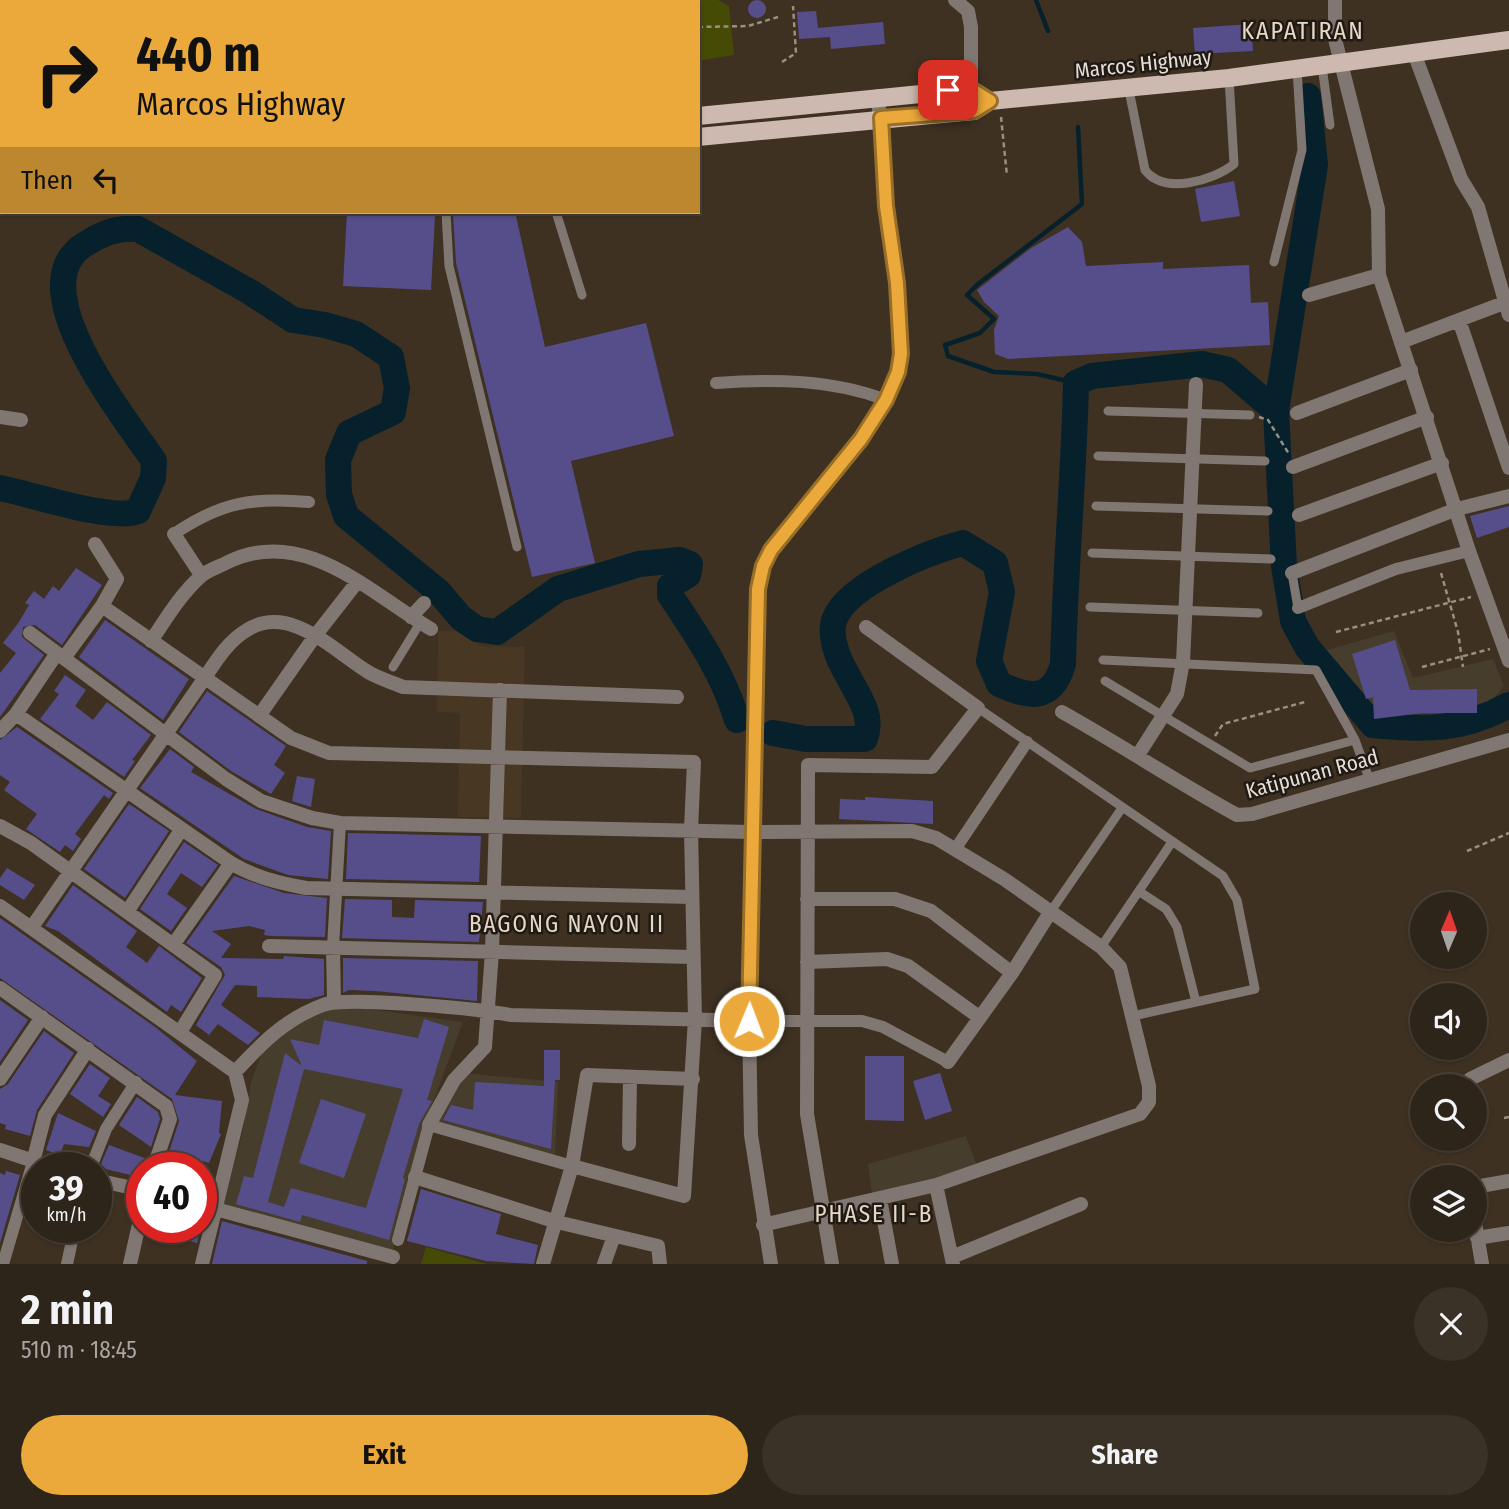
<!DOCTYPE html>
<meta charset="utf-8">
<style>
:root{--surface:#2e251a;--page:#3a3127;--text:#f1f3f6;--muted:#a7a5a2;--line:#494239;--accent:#eca93b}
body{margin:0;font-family:"Fira Sans Condensed",sans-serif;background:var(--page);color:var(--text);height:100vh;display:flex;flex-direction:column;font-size:26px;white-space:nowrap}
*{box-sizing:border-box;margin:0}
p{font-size:23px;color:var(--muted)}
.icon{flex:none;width:38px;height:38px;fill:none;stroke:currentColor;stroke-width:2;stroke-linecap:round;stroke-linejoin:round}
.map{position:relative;height:1264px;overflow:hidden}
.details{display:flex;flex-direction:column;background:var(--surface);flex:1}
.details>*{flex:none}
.banner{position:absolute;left:0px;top:0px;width:700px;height:214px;box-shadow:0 2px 5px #0004,0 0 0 2px var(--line);background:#eca93b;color:#111;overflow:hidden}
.needle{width:46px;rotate:2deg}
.buttons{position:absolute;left:1410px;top:892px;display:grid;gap:14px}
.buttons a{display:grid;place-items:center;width:77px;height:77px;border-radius:50%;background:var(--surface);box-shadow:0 2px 5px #0004,0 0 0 2px var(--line);font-size:35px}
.speed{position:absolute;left:21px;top:1152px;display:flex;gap:14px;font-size:35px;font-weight:700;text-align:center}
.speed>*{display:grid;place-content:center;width:91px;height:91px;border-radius:50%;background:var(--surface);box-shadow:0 2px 5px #0004,0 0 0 2px var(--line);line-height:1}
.speed small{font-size:18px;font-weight:400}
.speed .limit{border:10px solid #d22;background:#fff;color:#111}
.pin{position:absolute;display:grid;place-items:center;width:60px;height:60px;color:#fff;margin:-30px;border-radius:14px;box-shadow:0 4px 10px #0006}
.me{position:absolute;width:77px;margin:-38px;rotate:1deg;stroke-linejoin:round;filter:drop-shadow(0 0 5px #0008)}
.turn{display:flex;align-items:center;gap:24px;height:147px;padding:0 21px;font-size:32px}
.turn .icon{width:91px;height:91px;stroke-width:2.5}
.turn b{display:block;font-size:49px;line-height:60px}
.then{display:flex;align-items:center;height:66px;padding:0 21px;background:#0003;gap:14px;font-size:26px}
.round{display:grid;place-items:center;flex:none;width:74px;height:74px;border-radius:37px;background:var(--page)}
.head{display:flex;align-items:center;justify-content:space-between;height:119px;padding:0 21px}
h1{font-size:42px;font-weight:700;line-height:52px}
.button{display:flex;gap:14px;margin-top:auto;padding:14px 21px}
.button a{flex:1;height:80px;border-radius:42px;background:var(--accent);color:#111;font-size:28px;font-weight:700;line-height:80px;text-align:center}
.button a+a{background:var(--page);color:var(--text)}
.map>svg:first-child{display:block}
.built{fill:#483722}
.education{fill:#463d2d}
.green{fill:#454b05}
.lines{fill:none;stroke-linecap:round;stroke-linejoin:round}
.stream{stroke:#06212c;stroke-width:4.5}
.river{stroke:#06212c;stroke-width:26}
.building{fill:#564e8a;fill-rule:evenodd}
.path{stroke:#998f83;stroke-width:2.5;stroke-dasharray:5 3.5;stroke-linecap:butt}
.service{stroke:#817772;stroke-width:9}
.pedestrian{stroke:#817772;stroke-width:12}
.minor{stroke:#817772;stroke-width:14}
.tertiary{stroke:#817772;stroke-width:14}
.primary{stroke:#cdb9af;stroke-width:18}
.route-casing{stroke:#996e26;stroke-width:18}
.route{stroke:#eca93b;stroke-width:12}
.labels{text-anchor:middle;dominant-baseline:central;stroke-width:5;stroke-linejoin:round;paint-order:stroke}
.street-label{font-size:21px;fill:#e6ded5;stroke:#201a14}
.neighbourhood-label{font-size:23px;letter-spacing:2px;fill:#e8d7c4;stroke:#201a14}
.quarter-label{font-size:24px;letter-spacing:2px;fill:#e8d7c4;stroke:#201a14}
</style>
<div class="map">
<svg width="1509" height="1264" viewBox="0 0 1509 1264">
<rect width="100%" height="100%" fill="#3e3122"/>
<path class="built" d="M438,631H456L481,646L525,647L521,818L458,817L460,713L437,712Z"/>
<path class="education" d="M1394,631L1413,678L1493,659L1504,686L1479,716L1374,721L1320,652Z
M331,1004L463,1022L431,1107L392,1253L221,1208L242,1135L251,1082L266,1042Z
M462,1073L558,1082L555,1158L432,1125Z
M966,1136L977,1166L932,1182L872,1193L868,1164Z"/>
<path class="green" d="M522,0H718L729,6L734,55L698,61V2Z
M426,1247L487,1264H421Z"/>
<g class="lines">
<path class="stream" d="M1036,0L1048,31
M1076,383L1037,374L994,372L948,356L945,345L980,333L994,319L967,295L978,284L1082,204L1078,127"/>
<path class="river" d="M1276,411L1315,165L1308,96
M0,488C31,494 113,522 138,511L153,478L154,461C125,418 15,283 87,243C105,232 117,228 138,229L250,292L293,320L325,325L356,334L391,357L397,388L393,412L349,433L338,460L339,494L346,516L438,591L461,618L477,629L497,632L558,589L639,564L680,560L690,564L688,575L670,586V595C696,634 723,673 737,720
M773,733L806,739H865C874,713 858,697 847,674C838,659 828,635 835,618C849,584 928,552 963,543L995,563L1002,592L989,661L999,684C1029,698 1052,702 1063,664C1065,570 1074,477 1076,383L1092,376L1202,364L1228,370L1276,411L1284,566L1293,621L1307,647L1373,725C1425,730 1462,731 1509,705"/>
</g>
<path class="building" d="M748 9a9 9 0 1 1 18 0a9 9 0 1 1-18 0Z
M816,11L818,28L883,22L885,44L831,49L830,37L799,39L797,12Z
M1251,24L1253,51L1195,54L1193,28Z
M1234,181L1240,216L1201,222L1195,189Z
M347,212L435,216L431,290L343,286Z
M453,215L516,216L545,347L646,323L674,436L571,461L595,563L532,577L456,263Z
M1068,227L1082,242L1086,266L1163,262V269L1249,265L1251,303L1268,302L1270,345L1008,359L995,354L994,330L999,316L984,302L977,290L1031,248Z
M1509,506V527L1477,538L1470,516Z
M76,568L102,585L62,645L35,625L23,627L22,637L44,655L0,717V673L16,653L3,643L19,622L29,605L25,603L34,591L44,599L53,586L59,591Z
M105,620L189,679L163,720L79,657Z
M1395,640L1410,690L1477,689V713H1423L1374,719L1373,697L1366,699L1352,654Z
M65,675L86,690L75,706L93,720L107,702L151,735L132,760L135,761L124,777L40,719L59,694L54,691Z
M207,691L286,746L274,765L285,773L271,794L231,771L179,732Z
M17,727L113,793L109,799L104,795L75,834L81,839L73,851L65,845L60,852L26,829L37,814L4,790L10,782L0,775V740Z
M170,749L194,767L191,772L256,809L307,827L331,831L328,879L288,875L244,859L140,788Z
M297,776L315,779L311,807L292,801Z
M865,797L933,801V824L839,819L840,799L865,800Z
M129,804L169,831L125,898L84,869Z
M348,833L481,836L479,882L346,879Z
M184,842L218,865L202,887L181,873L167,894L187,908L171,931L140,909Z
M7,868L35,885L24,900L0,885V878Z
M234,876L284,893L327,898L325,937L271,936L264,935L265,930L249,926L212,931L231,944L221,958L283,959L284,956L324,959V995L309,999L257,997V986L235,985L221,1005L260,1033L248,1045L218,1024L209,1035L196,1025L225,975L221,967L186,943Z
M73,885L137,931L126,947L147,963L159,946L202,978L181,1012L171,1005L167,1012L58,931L45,926Z
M345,899L392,900V917L414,918L415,900L483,902L479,942L342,938Z
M0,918L155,1027L197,1061L175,1095L222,1101L219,1133L221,1134L209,1163L203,1161L201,1167H181L167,1158L179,1121L172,1099L0,978Z
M343,958L478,961L477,1001L375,991L349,990L343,993Z
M0,1000L28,1020L0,1062Z
M424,1019L449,1027L427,1100L432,1101L419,1124L403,1178L405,1179L389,1240L302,1215L300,1222L236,1204L244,1176L253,1178L285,1053L302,1066L290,1039L319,1045L324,1020L418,1038ZM304,1069L403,1089L366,1208L291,1188L284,1207L268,1202Z
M44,1031L74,1053L37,1110L30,1136L5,1129L6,1125L0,1123V1089L8,1084Z
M544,1050H560V1080H555L551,1149L443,1120L451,1105L473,1110L475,1082L544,1086Z
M865,1056H904V1121L865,1120Z
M90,1064L110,1078L98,1096L111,1104L103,1117L70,1094Z
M940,1073L952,1111L925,1120L913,1081Z
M137,1097L158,1112L160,1119L151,1147L119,1125Z
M321,1099L366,1114L344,1178L299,1163Z
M58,1113L96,1131L89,1147L64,1144L60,1155L46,1150Z
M109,1145L147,1159L145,1167H142V1178L106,1169L101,1164Z
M6,1171L20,1175L0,1243V1173L5,1175Z
M421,1189L501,1214L496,1234L538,1245L534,1264L486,1261L407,1241Z
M222,1221L367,1261V1264H212Z
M183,1227H201L197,1243L179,1238Z"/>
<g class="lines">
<path class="path" d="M698,27L748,26L778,17
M782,62L796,53L793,6
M1001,117L1007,176
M1259,417L1268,420L1289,454
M1441,573L1458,632L1463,667
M1336,632L1471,597
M1422,667L1490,649
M1215,736L1223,724L1305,702
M1467,851L1509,833
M1504,1118L1509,1117"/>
<path class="service" d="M14,2V0
M1322,66L1330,125
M1129,90L1145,170C1164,195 1213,181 1234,164L1229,78
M446,212L449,266L517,547
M556,212L582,295
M1274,262L1302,150L1297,69
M1108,411L1250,415
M1098,456L1265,461
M1096,506L1268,511
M1092,553L1271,559
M1292,573L1298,608
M1090,607L1258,613
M1103,660L1316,670L1355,740L1370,781
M393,667L420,623
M1105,681L1250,768L1355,740
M978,708L1223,876L1237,900L1255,989L1133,1016
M1140,892L1166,909L1177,927L1196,1002
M1051,911L1122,808
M1101,947L1172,842"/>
<path class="pedestrian" d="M716,383C773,379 832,379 886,400
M174,534C221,502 253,497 309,502
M1298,608L1396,569L1469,551
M956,848L1027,742
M333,947L340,823
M749,1021H862L883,1027L948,1062
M91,1167L106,1129L136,1082
M398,1240L429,1125L572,1166
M3,1264L33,1162
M67,1264L75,1227"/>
<path class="minor" d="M955,0L968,11L971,27V89
M1335,0V39L1341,63
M90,2V0
M1414,53L1461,179L1478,207L1509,315
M1309,295L1379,275
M1459,320L1509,468
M1401,342L1509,301
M1297,413L1411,370
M0,417L21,420
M1293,467L1427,417
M1299,515L1442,463
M174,534L201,575
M1292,573L1457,509L1509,496
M102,606L291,738L329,753L694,762L691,830L695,1019L684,1196L572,1166
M411,617L424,603
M30,633L226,779L261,801L312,818L340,823L752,832L912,831L936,838L1004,879L1101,947L1120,967L1149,1086V1102L1140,1114L936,1185L763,1225
M151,641C166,619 180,595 200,577C207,570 219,567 228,562C304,525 370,593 431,629
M64,658L102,606L117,579L95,544
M1062,712C1121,745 1177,782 1237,815L1252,814L1509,740
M16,714L231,863C254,877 279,883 306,888L692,897
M259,716L315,636L358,581
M0,731L16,714L57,653
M1138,755L1177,694L1183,662L1196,384
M0,826L31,843L215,975L180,1032
M807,899H895L931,911L1012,973
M0,906L235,1072L242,1100L202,1264
M127,912L181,830
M32,927L204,679C216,661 228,641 247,630C289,603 334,651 368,672C378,678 391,682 403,687L677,697
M173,945L231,863
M269,946L692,957
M333,947L334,1002
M807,962L887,959L908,966L979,1017
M0,988L166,1106L170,1119L154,1167
M948,1062L1012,973L1051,911
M235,1072C262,1043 285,1019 323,1005C347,996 481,1009 510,1015L716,1020
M0,1079L42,1017
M1470,1079L1509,1060
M429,1125L454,1080L485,1047L492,952L500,690
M629,1144L630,1077
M0,1150L52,1167
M33,1162L45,1115L88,1049
M415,1177L557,1222L658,1246L660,1264
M96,1180L142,1190
M936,1185L953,1264
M1475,1187L1509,1181
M880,1199L892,1264
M201,1205L393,1257
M1475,1222L1482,1264
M1477,1238L1509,1233
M952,1257L1081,1204
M130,1264L142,1211
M543,1264L572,1166L587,1075L693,1079
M604,1264L614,1236
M832,1264L807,1114L808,765L932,767L978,708L866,627"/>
<path class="tertiary" d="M1341,63L1378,209L1379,275L1469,551L1509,661
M771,1264L751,1135L749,1021L758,589L763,567L771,550L861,439L886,400L898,372L901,354L897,283L886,206L878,96"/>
<path class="primary" d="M0,104L2,105
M698,116L971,89L990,101
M698,137L974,111L990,101L1229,78L1509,40"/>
</g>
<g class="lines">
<defs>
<path id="route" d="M749,1021L758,589L763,566L771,550L861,439L886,400L898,372L901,354L897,283L886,206L881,118L974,111L990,101L971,89L948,90"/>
</defs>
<use href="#route" class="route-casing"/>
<use href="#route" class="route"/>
</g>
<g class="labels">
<g class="street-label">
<text transform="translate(1143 64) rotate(-6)">Marcos Highway</text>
<text transform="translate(1312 774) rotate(-15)">Katipunan Road</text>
</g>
<g class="neighbourhood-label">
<text x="567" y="924">BAGONG NAYON II</text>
<text x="874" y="1214">PHASE II-B</text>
</g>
<g class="quarter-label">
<text x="1303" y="31">KAPATIRAN</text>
</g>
</g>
</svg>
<div class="buttons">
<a><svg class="needle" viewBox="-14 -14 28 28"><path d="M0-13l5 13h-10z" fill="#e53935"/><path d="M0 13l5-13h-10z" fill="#a7a5a2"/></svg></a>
<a><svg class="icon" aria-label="sound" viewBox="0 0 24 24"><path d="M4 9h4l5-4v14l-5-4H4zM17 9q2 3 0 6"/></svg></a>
<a><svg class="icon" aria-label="search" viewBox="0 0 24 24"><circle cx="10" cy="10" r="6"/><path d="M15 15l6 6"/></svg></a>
<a><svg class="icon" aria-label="layers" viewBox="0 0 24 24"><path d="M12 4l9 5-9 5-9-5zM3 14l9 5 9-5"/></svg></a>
</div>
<div class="speed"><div>39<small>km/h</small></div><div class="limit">40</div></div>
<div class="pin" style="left:948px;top:90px;background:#d93025"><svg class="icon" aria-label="arrive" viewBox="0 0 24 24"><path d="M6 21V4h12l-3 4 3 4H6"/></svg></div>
<svg class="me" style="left:749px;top:1021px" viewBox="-20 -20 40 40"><circle r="17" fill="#eca93b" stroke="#fff" stroke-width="3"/><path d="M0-11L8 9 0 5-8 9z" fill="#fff"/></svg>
<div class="banner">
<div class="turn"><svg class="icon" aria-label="right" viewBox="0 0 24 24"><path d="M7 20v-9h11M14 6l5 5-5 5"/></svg><div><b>440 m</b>Marcos Highway</div></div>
<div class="then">Then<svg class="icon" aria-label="left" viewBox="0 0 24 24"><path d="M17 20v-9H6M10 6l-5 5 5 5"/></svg></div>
</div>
</div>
<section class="details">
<div class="head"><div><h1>2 min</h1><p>510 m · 18:45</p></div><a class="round"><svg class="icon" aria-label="close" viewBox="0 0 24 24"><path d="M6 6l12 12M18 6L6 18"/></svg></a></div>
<div class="button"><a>Exit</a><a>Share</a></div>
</section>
